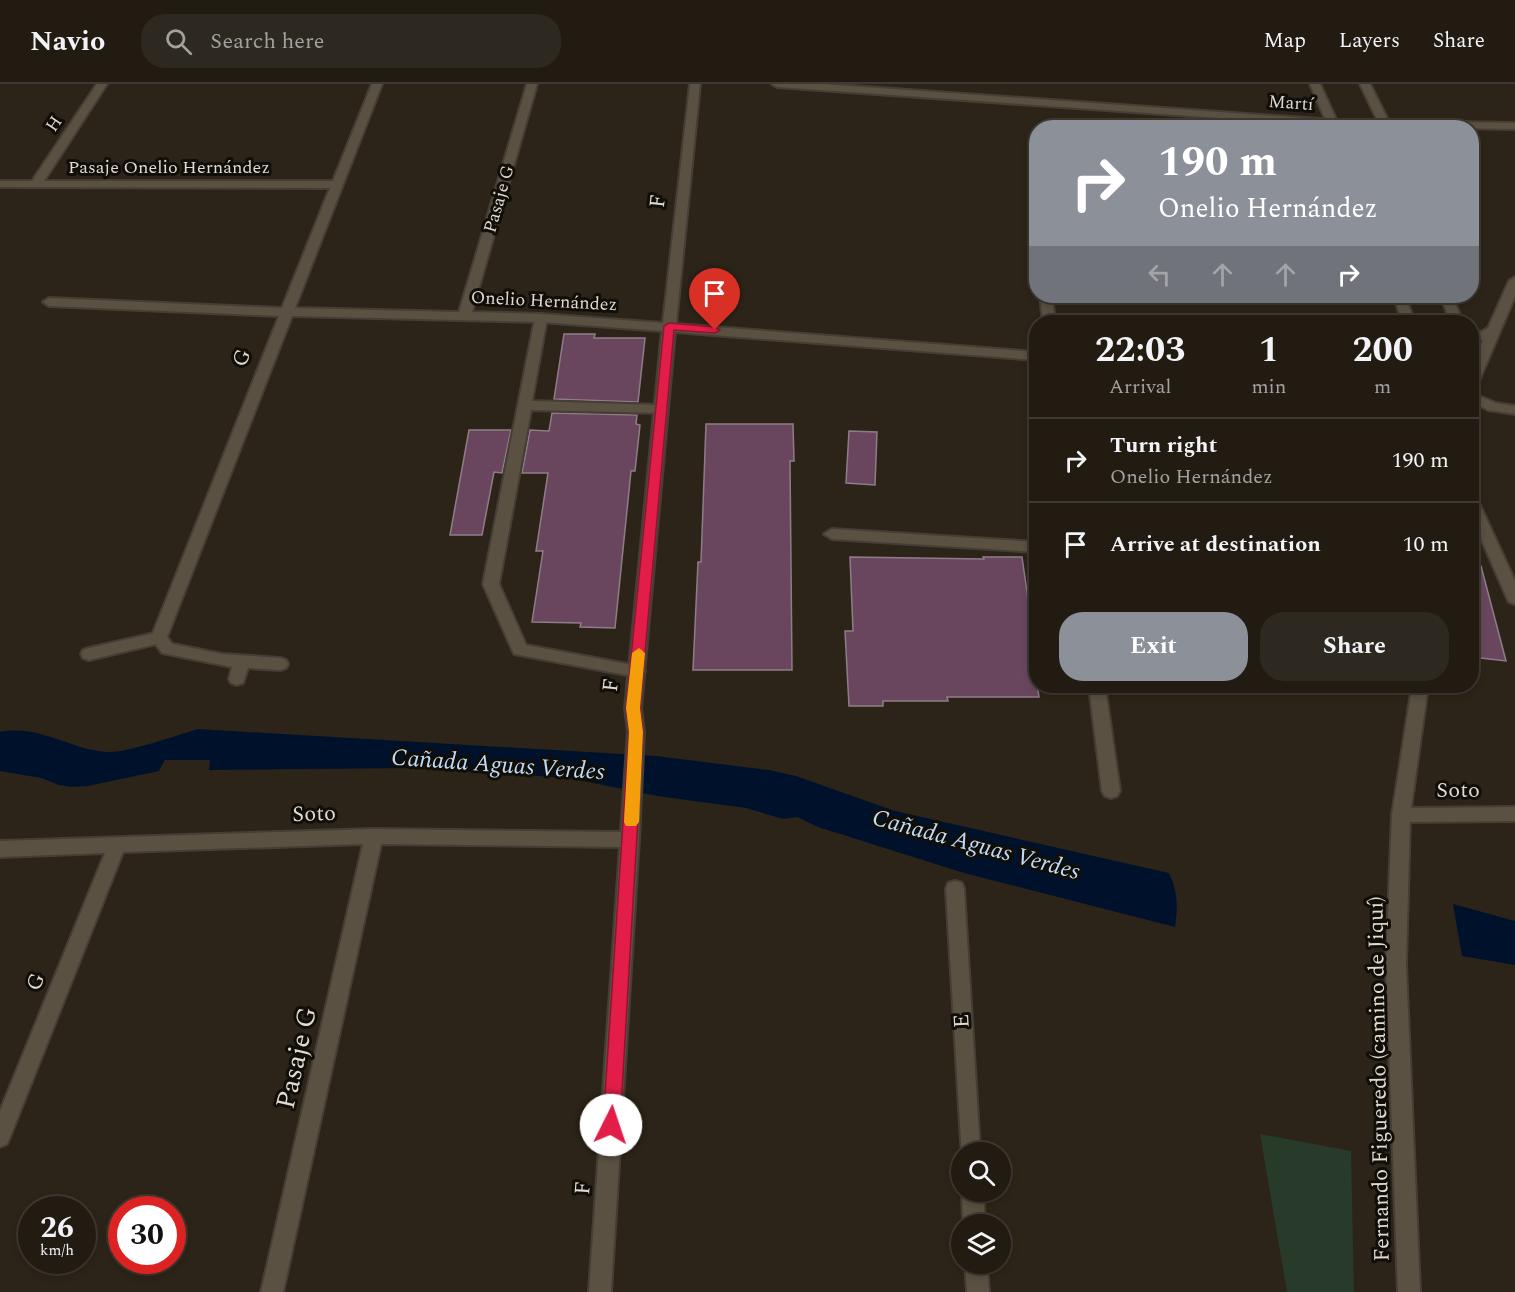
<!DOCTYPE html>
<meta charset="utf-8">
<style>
:root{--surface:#211b12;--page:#2d2820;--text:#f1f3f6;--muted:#a2a19f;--line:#3e3932;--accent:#8c9099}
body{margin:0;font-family:Spectral,serif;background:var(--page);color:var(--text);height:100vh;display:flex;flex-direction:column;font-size:22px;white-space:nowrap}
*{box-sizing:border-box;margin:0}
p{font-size:20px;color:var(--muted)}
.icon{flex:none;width:33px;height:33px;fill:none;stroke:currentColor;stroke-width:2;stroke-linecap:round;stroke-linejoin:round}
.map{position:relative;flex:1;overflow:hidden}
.side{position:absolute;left:1029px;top:231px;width:450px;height:378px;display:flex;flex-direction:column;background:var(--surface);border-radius:24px;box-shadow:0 3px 9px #0003,0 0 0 2px var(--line)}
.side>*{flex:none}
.top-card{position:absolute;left:1029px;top:36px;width:450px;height:183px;border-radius:24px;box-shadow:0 3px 9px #0003,0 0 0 2px var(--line);background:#8c9099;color:#fff;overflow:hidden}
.tools{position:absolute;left:951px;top:1058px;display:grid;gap:12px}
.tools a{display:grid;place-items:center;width:60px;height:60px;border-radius:50%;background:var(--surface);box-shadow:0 3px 9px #0003,0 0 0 2px var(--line);font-size:30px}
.speed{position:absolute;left:18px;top:1112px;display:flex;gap:12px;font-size:30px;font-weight:700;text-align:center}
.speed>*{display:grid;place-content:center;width:78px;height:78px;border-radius:50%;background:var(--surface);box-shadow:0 3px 9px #0003,0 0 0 2px var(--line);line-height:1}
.speed small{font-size:15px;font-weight:400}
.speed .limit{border:9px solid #d22;background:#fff;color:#111}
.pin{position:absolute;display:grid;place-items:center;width:51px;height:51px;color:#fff;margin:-62px -26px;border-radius:50% 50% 50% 0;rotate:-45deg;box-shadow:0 0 6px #0007}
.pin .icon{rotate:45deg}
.me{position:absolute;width:66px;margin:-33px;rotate:4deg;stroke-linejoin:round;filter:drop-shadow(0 0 4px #0008)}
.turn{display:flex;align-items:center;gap:21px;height:126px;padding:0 30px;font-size:27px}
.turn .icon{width:78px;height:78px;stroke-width:2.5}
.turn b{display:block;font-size:42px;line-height:51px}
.lanes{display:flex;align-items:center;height:57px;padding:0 30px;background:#0003;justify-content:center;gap:30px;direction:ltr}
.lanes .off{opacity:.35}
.eta{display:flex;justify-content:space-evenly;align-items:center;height:102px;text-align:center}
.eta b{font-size:36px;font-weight:700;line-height:42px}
.primary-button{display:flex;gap:12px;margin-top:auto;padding:12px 30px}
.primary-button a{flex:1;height:69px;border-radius:24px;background:var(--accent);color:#fff;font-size:24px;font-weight:700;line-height:69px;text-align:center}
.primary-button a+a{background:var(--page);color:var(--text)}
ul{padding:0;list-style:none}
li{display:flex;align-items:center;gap:18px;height:84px;padding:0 30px;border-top:2px solid var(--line)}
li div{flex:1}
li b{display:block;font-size:22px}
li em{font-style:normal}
header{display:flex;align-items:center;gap:36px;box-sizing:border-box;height:84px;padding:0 30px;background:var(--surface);border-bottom:2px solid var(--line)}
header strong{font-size:28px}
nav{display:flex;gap:33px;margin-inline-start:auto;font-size:21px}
.search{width:420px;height:54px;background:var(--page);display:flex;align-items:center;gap:15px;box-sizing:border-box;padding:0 21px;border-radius:24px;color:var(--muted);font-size:22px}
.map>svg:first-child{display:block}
.green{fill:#283a29}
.water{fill:#00122b}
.building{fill:#69465e;stroke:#8d7d88;stroke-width:1.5}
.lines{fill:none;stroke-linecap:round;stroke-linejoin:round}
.service-casing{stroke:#453e35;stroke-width:4}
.minor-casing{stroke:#453e35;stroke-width:4}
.tertiary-casing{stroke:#453e35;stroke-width:4}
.service{fill:#5a5143;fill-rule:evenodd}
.minor{fill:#5a5143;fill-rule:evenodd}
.tertiary{fill:#5a5143;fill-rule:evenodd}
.route{fill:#e11d48;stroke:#92132f;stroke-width:1.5}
.slow{fill:#f59e0b}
.labels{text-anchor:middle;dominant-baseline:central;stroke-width:6;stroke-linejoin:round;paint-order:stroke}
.far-street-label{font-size:18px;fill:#dfdad2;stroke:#110e08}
.street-label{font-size:22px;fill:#dfdad2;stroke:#110e08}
.water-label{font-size:24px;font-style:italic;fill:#bfdbfb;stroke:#110e08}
.near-street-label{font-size:27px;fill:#dfdad2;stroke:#110e08}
</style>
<header>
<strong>Navio</strong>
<div class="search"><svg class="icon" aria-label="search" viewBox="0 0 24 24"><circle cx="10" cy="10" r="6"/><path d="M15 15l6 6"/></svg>Search here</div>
<nav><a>Map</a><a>Layers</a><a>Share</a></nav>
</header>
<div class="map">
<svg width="1515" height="1208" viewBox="0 0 1515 1208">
<rect width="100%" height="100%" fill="#2c2418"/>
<path class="green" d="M1260,1050L1351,1067L1354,1208H1287Z"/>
<path class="water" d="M198,645L656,672L769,686L796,692L895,727L1169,789C1178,808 1178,823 1175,843L964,789L818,743L797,733L783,735L746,724L657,712L569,694L416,684L209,686L210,676H165L159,687L88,702L72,703L59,701L41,694L0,687V648C39,640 71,666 108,668C127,669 178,651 198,645Z
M1453,820L1515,837V881L1462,872Z"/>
<path class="building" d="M564,250H595L594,254H645L638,318L554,315Z
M552,329L637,331L636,340L640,341L635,387H631L615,544L580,543L581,539L532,538L543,467H536L548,389H522L530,346L549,347Z
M706,340H793L794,377H790L792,586H693L698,478H701Z
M469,346H511L502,389L494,388L482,451H450Z
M849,347L877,348L875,401L846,399Z
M850,473L984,475L983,473H1022L1031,536H1028L1039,613H947L948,617H883V622H849L845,547H853Z
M1481,482L1506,577L1472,573V483Z"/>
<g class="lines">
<defs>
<path id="service" d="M541,230L547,234L532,317L660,321L667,325L660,329L531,326L499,500L526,561L643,583L645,587L643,591L637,593L514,570L483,500L535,234Z
M832,445L1036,458V468L832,455L824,450Z
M159,548L165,550L167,554L165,558L89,576L83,574L81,570L83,566L89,564Z
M168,559L222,570L280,574L286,576L288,580L286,584L280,586L248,584L243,599L237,601L231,599L229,595L232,583L162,569L160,565L162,561Z"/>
<path id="minor" d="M97,0H107L44,97H333L372,0H382L295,224L459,228L527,0H537L472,228L541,230L663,239L690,0H700L676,240L1036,268V276L675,248L641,624L644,648L639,756L611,1208H589L620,763L381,760L283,1208H261L363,760L123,768L10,1053L7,1060L0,1063V1027L105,769L0,773V757L374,745L621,748L628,648L625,624L662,247L541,238L292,232L167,553L176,565L174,569H162L151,554L279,232L49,222L43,218L49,214L282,224L330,104L0,103V97H32Z
M772,0H823L1334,36L1515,39V45L1334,42L777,3Z
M1035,109L1036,110V129L1030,125L1029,113Z
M1040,212H1052L1055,238H1043Z
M1472,414L1479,419L1515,497V520L1509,518L1507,514L1472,434Z
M1089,602H1105L1120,707L1117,712L1111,714L1105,712L1102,707Z
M1515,723V737L1401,738L1395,736L1392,731L1395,726L1401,724Z
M955,797L962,799L964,805L980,1068H962V1073L946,805L948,799Z
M962,1107H983L985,1140H963Z
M965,1179H987L989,1208H967Z"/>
<path id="tertiary" d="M1310,0H1320L1340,44H1329Z
M1360,0H1370L1392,44H1381Z
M1515,193V212L1479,297L1472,301V283L1483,256H1472V248H1481L1488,244L1509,197Z
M1393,212H1405L1415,238H1403Z
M1440,212H1452L1463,238H1451Z
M1472,309L1496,319L1515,322V330L1488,326L1472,318Z
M1412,602H1428L1410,731L1406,881L1420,1208H1398L1386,881L1392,731Z"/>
</defs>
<use href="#service" class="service-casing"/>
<use href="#minor" class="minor-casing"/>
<use href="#tertiary" class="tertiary-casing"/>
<use href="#service" class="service"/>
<use href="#minor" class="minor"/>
<use href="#tertiary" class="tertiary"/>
</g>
<path class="route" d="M669,239L715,243L720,246L715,249L674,246L640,624L643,648L620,1041L617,1047L611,1050L605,1047L603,1041L629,648L626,624L664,242Z"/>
<path class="slow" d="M639,564L645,569L640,624L643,648L639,738L636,742H626L624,738L629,648L626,624L632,569Z"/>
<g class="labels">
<g class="far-street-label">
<text transform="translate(1291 19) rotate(4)">Martí</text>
<text transform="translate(54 40) rotate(-56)">H</text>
<text x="169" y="83">Pasaje Onelio Hernández</text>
<text transform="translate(499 115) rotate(-74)">Pasaje G</text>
<text transform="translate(544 217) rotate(3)">Onelio Hernández</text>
</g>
<g class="street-label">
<text transform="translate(658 117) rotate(-84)">F</text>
<text transform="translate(242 274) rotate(-68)">G</text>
<text transform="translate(611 601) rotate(-84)">F</text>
<text x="1458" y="706">Soto</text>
<text transform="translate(314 730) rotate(-2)">Soto</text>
<text transform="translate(36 898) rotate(-68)">G</text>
<text transform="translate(962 937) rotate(-93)">E</text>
<text transform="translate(1379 995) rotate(-91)">Fernando Figueredo (camino de Jiquí)</text>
<text transform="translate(583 1104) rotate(-86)">F</text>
</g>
<g class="water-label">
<text transform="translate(498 681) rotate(4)">Cañada Aguas Verdes</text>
<text transform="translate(976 761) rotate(15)">Cañada Aguas Verdes</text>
</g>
<g class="near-street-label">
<text transform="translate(297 974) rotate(-77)">Pasaje G</text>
</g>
</g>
</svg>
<div class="tools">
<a><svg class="icon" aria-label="search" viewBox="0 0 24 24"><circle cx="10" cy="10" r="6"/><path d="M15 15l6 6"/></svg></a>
<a><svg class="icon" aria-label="layers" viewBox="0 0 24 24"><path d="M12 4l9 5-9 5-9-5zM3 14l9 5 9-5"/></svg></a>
</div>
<div class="speed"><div>26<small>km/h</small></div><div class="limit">30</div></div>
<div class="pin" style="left:715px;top:246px;background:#d93025"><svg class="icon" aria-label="arrive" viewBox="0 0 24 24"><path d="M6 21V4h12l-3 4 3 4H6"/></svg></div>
<svg class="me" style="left:611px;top:1041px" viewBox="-20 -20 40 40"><circle r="19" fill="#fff"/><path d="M0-13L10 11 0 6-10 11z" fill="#e11d48"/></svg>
<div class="top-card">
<div class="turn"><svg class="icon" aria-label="right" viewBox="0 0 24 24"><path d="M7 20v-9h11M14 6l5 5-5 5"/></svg><div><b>190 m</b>Onelio Hernández</div></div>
<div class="lanes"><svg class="icon off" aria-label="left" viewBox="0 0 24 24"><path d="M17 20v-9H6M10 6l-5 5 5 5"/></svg><svg class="icon off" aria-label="ahead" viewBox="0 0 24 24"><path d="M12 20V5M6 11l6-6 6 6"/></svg><svg class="icon off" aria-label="ahead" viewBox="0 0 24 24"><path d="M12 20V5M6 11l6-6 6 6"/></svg><svg class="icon" aria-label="right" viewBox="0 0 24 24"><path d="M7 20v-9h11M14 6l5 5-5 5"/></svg></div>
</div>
<section class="side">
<div class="eta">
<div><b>22:03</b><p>Arrival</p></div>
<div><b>1</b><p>min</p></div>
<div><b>200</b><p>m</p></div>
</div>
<ul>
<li><svg class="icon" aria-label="right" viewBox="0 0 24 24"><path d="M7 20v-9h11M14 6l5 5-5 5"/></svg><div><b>Turn right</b><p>Onelio Hernández</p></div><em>190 m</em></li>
<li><svg class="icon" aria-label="arrive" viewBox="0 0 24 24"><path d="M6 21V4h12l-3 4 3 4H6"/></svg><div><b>Arrive at destination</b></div><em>10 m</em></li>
</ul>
<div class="primary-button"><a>Exit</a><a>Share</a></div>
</section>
</div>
